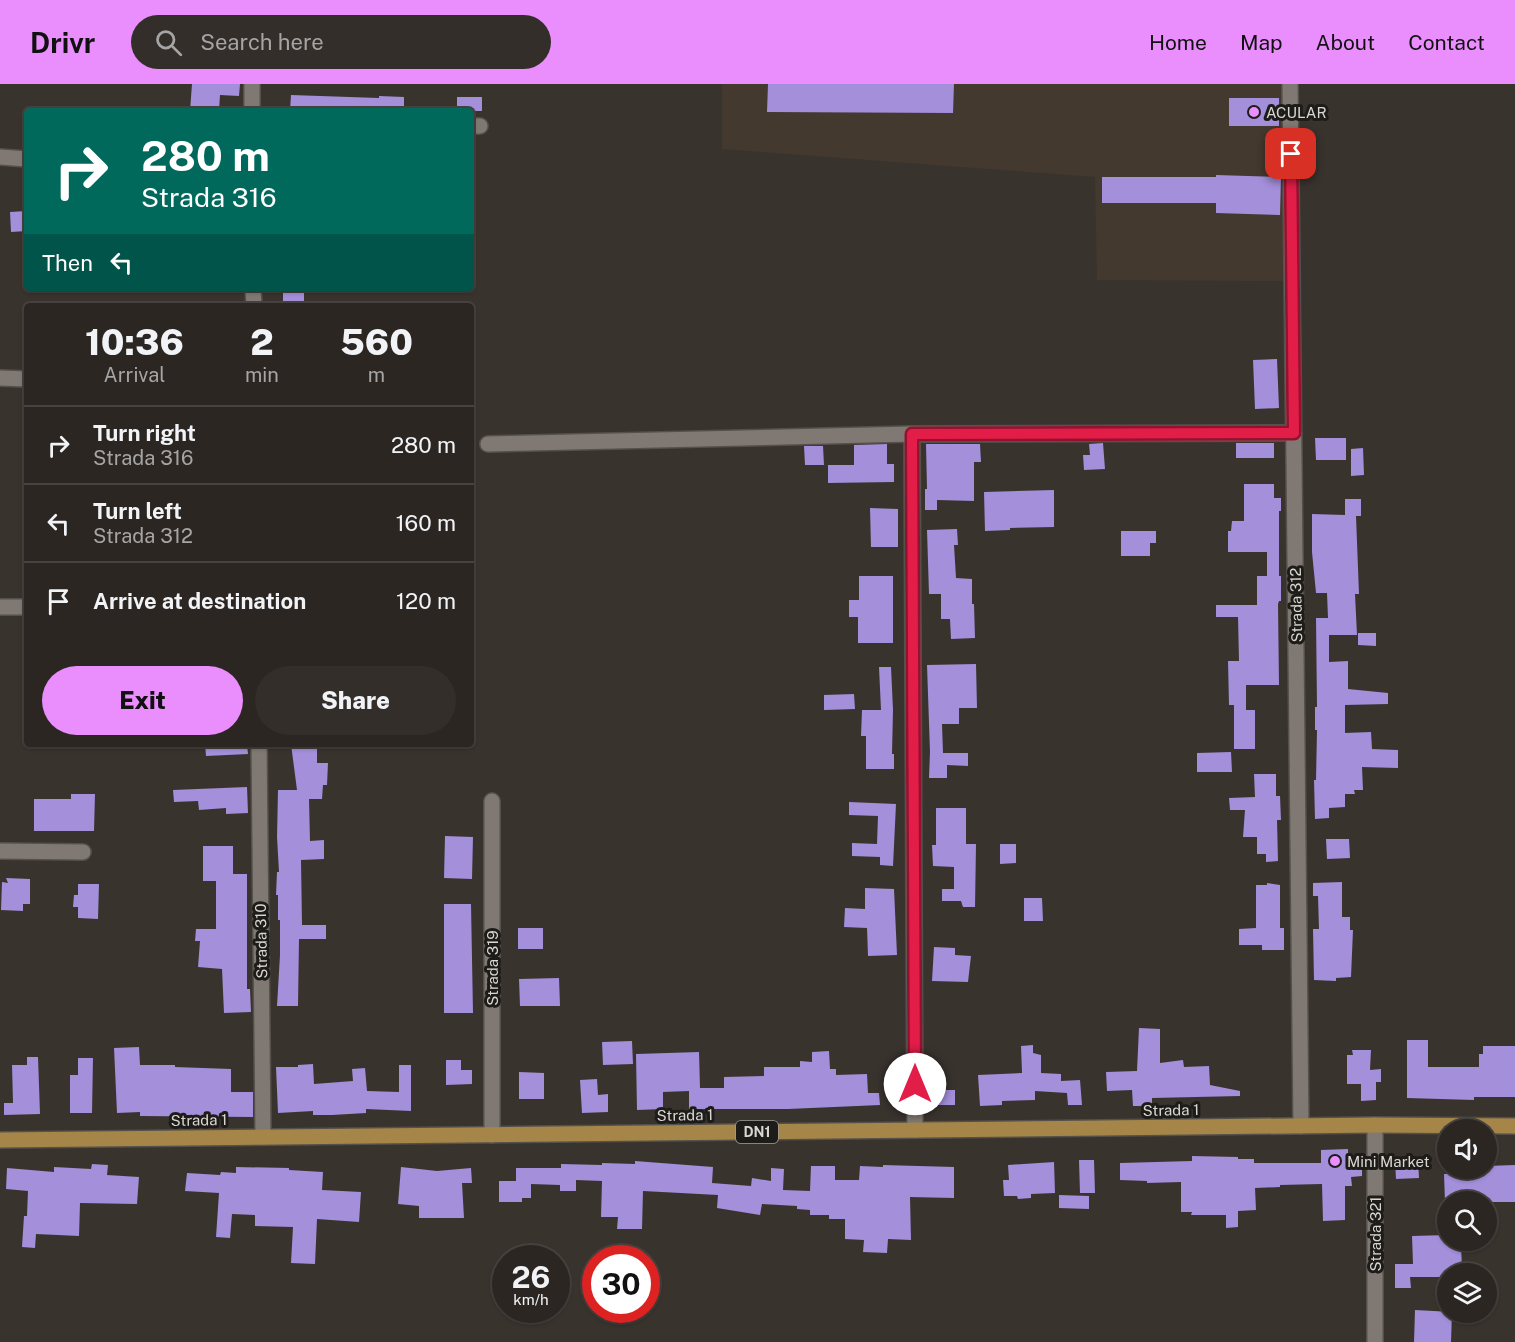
<!DOCTYPE html>
<style>
:root{--surface:#2b2622;--page:#332e2a;--text:#f1f3f6;--muted:#a6a5a5;--line:#474340;--accent:#ea8dfd}
body{margin:0;font-family:"Public Sans",sans-serif;background:var(--page);color:var(--text);height:100vh;display:flex;flex-direction:column;font-size:22px;white-space:nowrap}
*{box-sizing:border-box;margin:0}
p{font-size:20px;color:var(--muted)}
.icon{flex:none;width:33px;height:33px;fill:none;stroke:currentColor;stroke-width:2;stroke-linecap:round;stroke-linejoin:round}
.map{position:relative;flex:1;overflow:hidden}
.panel{position:absolute;left:24px;top:219px;width:450px;height:444px;display:flex;flex-direction:column;background:var(--surface);border-radius:6px;box-shadow:0 2px 4px #0004,0 0 0 2px var(--line)}
.panel>*{flex:none}
.banner{position:absolute;left:24px;top:24px;width:450px;height:183px;border-radius:6px;box-shadow:0 2px 4px #0004,0 0 0 2px var(--line);background:#00695c;color:#fff;overflow:hidden}
.buttons{position:absolute;left:1437px;top:1035px;display:grid;gap:12px}
.buttons a{display:grid;place-items:center;width:60px;height:60px;border-radius:50%;background:var(--surface);box-shadow:0 2px 4px #0004,0 0 0 2px var(--line);font-size:30px}
.speed{position:absolute;left:492px;top:1161px;display:flex;gap:12px;font-size:30px;font-weight:700;text-align:center}
.speed>*{display:grid;place-content:center;width:78px;height:78px;border-radius:50%;background:var(--surface);box-shadow:0 2px 4px #0004,0 0 0 2px var(--line);line-height:1}
.speed small{font-size:15px;font-weight:400}
.speed .limit{border:9px solid #d22;background:#fff;color:#111}
.pin{position:absolute;display:grid;place-items:center;width:51px;height:51px;color:#fff;margin:-26px;border-radius:12px;box-shadow:0 3px 9px #0006}
.me{position:absolute;width:66px;margin:-33px;rotate:0deg;stroke-linejoin:round;filter:drop-shadow(0 0 4px #0008)}
.turn{display:flex;align-items:center;gap:21px;height:126px;padding:0 18px;font-size:27px}
.turn .icon{width:78px;height:78px;stroke-width:2.5}
.turn b{display:block;font-size:42px;line-height:51px}
.then{display:flex;align-items:center;height:57px;padding:0 18px;background:#0003;gap:12px;font-size:22px}
.eta{display:flex;justify-content:space-evenly;align-items:center;height:102px;text-align:center}
.eta b{font-size:36px;font-weight:800;line-height:42px}
.button{display:flex;gap:12px;margin-top:auto;padding:12px 18px}
.button a{flex:1;height:69px;border-radius:36px;background:var(--accent);color:#111;font-size:24px;font-weight:800;line-height:69px;text-align:center}
.button a+a{background:var(--page);color:var(--text)}
ul{padding:0;list-style:none}
li{display:flex;align-items:center;gap:18px;height:78px;padding:0 18px;border-top:2px solid var(--line)}
li div{flex:1}
li b{display:block;font-size:22px}
li em{font-style:normal}
header{display:flex;align-items:center;gap:36px;box-sizing:border-box;height:84px;padding:0 30px;background:var(--accent);color:#111}
header strong{font-size:28px}
nav{display:flex;gap:33px;margin-inline-start:auto;font-size:21px}
.search{width:420px;height:54px;background:var(--page);display:flex;align-items:center;gap:15px;box-sizing:border-box;padding:0 21px;border-radius:33px;color:var(--muted);font-size:22px}
.map>svg:first-child{display:block}
.built{fill:#44392f}
.building{fill:#a38fda}
.lines{fill:none;stroke-linecap:round;stroke-linejoin:round}
.minor-casing{stroke:#54504b;stroke-width:18}
.major-casing{stroke:#54504b;stroke-width:18}
.minor{stroke:#807973;stroke-width:15}
.major{stroke:#a68648;stroke-width:15}
.route-casing{stroke:#92132f;stroke-width:15}
.route{stroke:#e11d48;stroke-width:10}
.poi-dot{fill:#ea8dfd;stroke:#1e1c19;stroke-width:2}
.labels{text-anchor:middle;dominant-baseline:central;stroke-width:6;stroke-linejoin:round;paint-order:stroke}
.shield{fill:#1e1c19;stroke:#a29f9b;stroke-width:1.5}
.shield-label{font-size:14px;font-weight:bold;fill:#dad7d3}
.poi-label{font-size:15px;fill:#dad7d3;stroke:#1e1c19;text-anchor:start}
.street-label{font-size:15px;fill:#dad7d3;stroke:#1e1c19}
</style>
<header>
<strong>Drivr</strong>
<div class="search"><svg class="icon" aria-label="search" viewBox="0 0 24 24"><circle cx="10" cy="10" r="6"/><path d="M15 15l6 6"/></svg>Search here</div>
<nav><a>Home</a><a>Map</a><a>About</a><a>Contact</a></nav>
</header>
<div class="map">
<svg width="1515" height="1258" viewBox="0 0 1515 1258">
<rect width="100%" height="100%" fill="#39332e"/>
<path class="built" d="M722,0H1286L1289,197L1097,196L1095,93L722,65Z"/>
<path class="building" d="M192,0H240L239,12L220,11L219,27H190Z
M768,0H954L953,29L767,28Z
M291,11L379,14V12L404,13V27H290Z
M457,13H482V27H457Z
M1229,14H1279V42H1229Z
M1216,91L1281,93L1280,131L1216,129V119H1102V93H1216Z
M27,127V147L11,148L10,128Z
M283,204H304V222H283Z
M1277,275L1279,324L1255,325L1253,276Z
M1315,354H1346V376H1316Z
M1103,359L1105,385L1084,386L1083,371H1090L1089,360Z
M1236,359H1274V374H1236Z
M887,360V380H894V398L828,399V381H854V361Z
M926,360H980L981,378H974V417L937,416V426H925V405H927Z
M804,362H823L824,381H805Z
M1363,364L1364,391L1351,392V365Z
M1244,400H1274V414H1281V427H1279V492H1281V517H1279L1278,520L1279,601H1246V626H1255V665H1234V621H1229L1228,577H1239L1238,533H1216V521H1257V492H1267V468H1228V447H1231L1232,437H1244Z
M1054,406V443L1010,444V446L985,447L984,408Z
M1345,415H1361V432H1356L1359,510H1355L1357,551H1329V578L1348,577V605L1388,609V620L1345,621V649L1371,648L1372,665L1398,666V684L1362,683L1363,706H1354L1355,710H1345V723L1329,724V734L1315,735L1314,696H1316L1317,646H1315V623H1317L1316,534H1328L1327,509H1316L1312,468V430L1345,431Z
M870,424L898,425V463H871Z
M957,445L958,461H954L956,494L972,495V520H974L975,554L951,555L950,535H941V510H929L927,446Z
M1121,447H1156V459H1150V472H1121Z
M859,492H893V559H858V533H849V516H859Z
M1358,549H1376V562L1358,561Z
M976,580L977,624H959V640H942L943,669H968V682L947,681V694H929L930,668L927,581Z
M879,583H891L893,626L892,670H894V685H866V652H861L862,626H881Z
M854,610L855,625L824,626V611Z
M205,660H247L248,670L206,672Z
M291,660H317V679H328L327,701H323L322,715H309L310,757L324,756V775L301,776L302,841H326V855H299L298,922H277L280,871V836H278V811H276L277,788H279L277,753L278,706H297Z
M1231,668L1232,688H1197V669Z
M1254,690H1276V712H1280L1281,736H1277L1278,777L1266,778V770H1257V753H1243L1245,726H1230L1229,714L1255,713Z
M247,703L248,729L226,730V724L199,726L198,717L174,718L173,706Z
M71,710H95L94,747H34V715H71Z
M849,718L896,720L893,782L880,781V773L852,772V759L877,760L878,732L849,731Z
M936,724H966V760H976L975,823H963L961,817H942V805H954V783L933,782L932,761H936Z
M445,752L473,753L472,795L444,794Z
M1326,755H1349L1350,774L1327,775Z
M1000,760H1016V779L1000,780Z
M203,762H233V790H247V905H250L251,928L224,929L222,885L198,883L200,857H195L196,845H216V797H203Z
M6,794L30,795V820H23V827L1,826L2,798L8,799Z
M1342,798V833H1350V846H1353L1351,893L1336,894V897L1314,896L1313,845H1319L1318,812H1313V799Z
M1267,799L1280,801V844H1284V866H1262V861H1239V845L1256,844V801H1267Z
M78,800H99L98,835L78,834V823H73L74,811H78Z
M865,804L894,805L897,871L868,872L867,844L844,843L845,824L865,825Z
M1024,814H1042L1043,837H1024Z
M444,820H471L473,929H444Z
M518,844H543V865H518Z
M934,863L955,864V871L971,872L968,898L932,897Z
M559,894L560,922H520L519,895Z
M1139,944L1160,945V979L1183,976L1184,983L1209,982L1210,1001L1240,1007V1012L1152,1014V1022H1133L1132,1006L1107,1007L1106,988L1137,987Z
M1407,956H1428V983H1479V970H1483V962H1515V1013H1474V1016L1407,1014Z
M632,957L633,980L603,981L602,958Z
M1033,961V969L1041,971V989L1061,990V997L1080,996L1082,1021H1068L1067,1009L1035,1007V1016L1002,1017V1021L980,1022L978,991L1022,989L1021,962Z
M139,963L140,981H175V983L231,985V1008H253V1033L140,1032V1028L117,1029L114,964Z
M1352,966H1371L1370,986L1381,985V998H1376V1016L1361,1017V1000H1347V971H1353Z
M829,967L830,985H836V991L867,990L868,1009H879L880,1021L788,1025H689V1007L663,1008V1025L637,1026L636,970L699,968L700,1004H724V993L764,992V983H800V977L812,978V968Z
M27,973H38L40,1030L4,1031V1019H13L12,981H27Z
M78,974H93L92,1029H70V991H78Z
M446,976H461V986H472V1000L446,1001Z
M313,980L314,1000L353,997L352,985L365,984L367,1007L399,1008V981H411V1027L366,1025V1029L332,1031H313V1027L278,1029L276,983H298V981Z
M519,988L544,989V1015H519Z
M597,995L598,1011L608,1010V1028L582,1029L580,996Z
M931,997H944V1006H955V1021H931Z
M1348,1065V1074H1362V1092L1351,1093L1352,1102H1345V1136L1323,1137L1322,1100L1280,1101V1103L1255,1104L1256,1126L1238,1127V1143L1226,1144V1131H1191L1192,1128H1181V1098L1147,1099V1097L1120,1096V1079L1192,1077V1072L1238,1073V1075H1254V1079H1321V1066Z
M1418,1075L1419,1094L1396,1095L1395,1076Z
M1079,1076H1094L1095,1109H1080Z
M635,1077L713,1083L712,1099L751,1102L752,1094L771,1097V1084L784,1085L783,1106L810,1107L811,1082H835V1096H859L860,1082L883,1083V1081L954,1083V1114L910,1113L911,1156L888,1155L887,1169L863,1168L864,1156L845,1155V1135H829V1131H810V1126L797,1125V1122L762,1120L760,1131L717,1124L718,1111L643,1107L642,1145H617L618,1133H601L602,1097L576,1096V1107H560V1101L531,1100V1114H522V1118H499V1097H516V1084H561V1080L602,1081V1079L635,1080Z
M1054,1078L1055,1109L1031,1110V1114L1018,1115L1017,1112H1004L1003,1096H1009L1008,1081Z
M92,1080L108,1081L107,1091L139,1093L137,1120L80,1119L79,1152L36,1150L35,1164L22,1163L24,1132H27L28,1107L6,1105L7,1084L54,1088V1083L91,1085Z
M1515,1081V1118H1445L1444,1090L1470,1089L1469,1084H1486V1082Z
M236,1083L289,1084V1086L323,1088L322,1106L361,1108L359,1138L317,1135L315,1180L291,1179L293,1143L255,1142V1131L232,1130L230,1154L216,1153L219,1109L185,1107L187,1089L220,1091L221,1088L236,1089Z
M401,1083L437,1087L471,1084L472,1099H462L464,1134H419V1122L398,1120Z
M1059,1111L1089,1112V1125L1059,1124Z
M1448,1151V1156H1461L1462,1190H1448V1193H1410L1411,1204H1395V1180H1413L1412,1152Z
M1415,1226L1452,1228L1451,1258H1414Z"/>
<g class="lines">
<defs>
<path id="minor" d="M1290,0L1301,1042
M252,27V0
M471,42H480
M0,73L27,75
M253,204L254,222
M0,294L27,295
M912,350L915,1046
M488,360L912,350L1294,349
M0,523H27
M259,660L263,1053
M0,767L83,768
M492,1051V717
M1375,1258V1041"/>
<path id="major" d="M0,1056L1375,1041L1515,1042"/>
</defs>
<use href="#minor" class="minor-casing"/>
<use href="#major" class="major-casing"/>
<use href="#minor" class="minor"/>
<use href="#major" class="major"/>
</g>
<g class="lines">
<defs>
<path id="route" d="M915,1000L912,350L1294,349L1291,70"/>
</defs>
<use href="#route" class="route-casing"/>
<use href="#route" class="route"/>
</g>
<g class="poi-dot">
<circle cx="1254" cy="28" r="6"/>
<circle cx="1335" cy="1077" r="6"/>
</g>
<g class="labels">
<rect class="shield" x="736" y="1037" width="42" height="22" rx="4.5"/>
<g class="shield-label">
<text x="757" y="1048">DN1</text>
</g>
<g class="poi-label">
<text x="1266" y="28">ACULAR</text>
<text x="1347" y="1077">Mini Market</text>
</g>
<g class="street-label">
<text transform="translate(1296 521) rotate(-91)">Strada 312</text>
<text transform="translate(261 857) rotate(-91)">Strada 310</text>
<text transform="translate(492 884) rotate(-90)">Strada 319</text>
<text transform="translate(1171 1026) rotate(-1)">Strada 1</text>
<text transform="translate(685 1031) rotate(-1)">Strada 1</text>
<text transform="translate(199 1036) rotate(-1)">Strada 1</text>
<text transform="translate(1375 1150) rotate(-90)">Strada 321</text>
</g>
</g>
</svg>
<div class="buttons">
<a><svg class="icon" aria-label="sound" viewBox="0 0 24 24"><path d="M4 9h4l5-4v14l-5-4H4zM17 9q2 3 0 6"/></svg></a>
<a><svg class="icon" aria-label="search" viewBox="0 0 24 24"><circle cx="10" cy="10" r="6"/><path d="M15 15l6 6"/></svg></a>
<a><svg class="icon" aria-label="layers" viewBox="0 0 24 24"><path d="M12 4l9 5-9 5-9-5zM3 14l9 5 9-5"/></svg></a>
</div>
<div class="speed"><div>26<small>km/h</small></div><div class="limit">30</div></div>
<div class="pin" style="left:1291px;top:70px;background:#d93025"><svg class="icon" aria-label="arrive" viewBox="0 0 24 24"><path d="M6 21V4h12l-3 4 3 4H6"/></svg></div>
<svg class="me" style="left:915px;top:1000px" viewBox="-20 -20 40 40"><circle r="19" fill="#fff"/><path d="M0-13L10 11 0 6-10 11z" fill="#e11d48"/></svg>
<div class="banner">
<div class="turn"><svg class="icon" aria-label="right" viewBox="0 0 24 24"><path d="M7 20v-9h11M14 6l5 5-5 5"/></svg><div><b>280 m</b>Strada 316</div></div>
<div class="then">Then<svg class="icon" aria-label="left" viewBox="0 0 24 24"><path d="M17 20v-9H6M10 6l-5 5 5 5"/></svg></div>
</div>
<section class="panel">
<div class="eta">
<div><b>10:36</b><p>Arrival</p></div>
<div><b>2</b><p>min</p></div>
<div><b>560</b><p>m</p></div>
</div>
<ul>
<li><svg class="icon" aria-label="right" viewBox="0 0 24 24"><path d="M7 20v-9h11M14 6l5 5-5 5"/></svg><div><b>Turn right</b><p>Strada 316</p></div><em>280 m</em></li>
<li><svg class="icon" aria-label="left" viewBox="0 0 24 24"><path d="M17 20v-9H6M10 6l-5 5 5 5"/></svg><div><b>Turn left</b><p>Strada 312</p></div><em>160 m</em></li>
<li><svg class="icon" aria-label="arrive" viewBox="0 0 24 24"><path d="M6 21V4h12l-3 4 3 4H6"/></svg><div><b>Arrive at destination</b></div><em>120 m</em></li>
</ul>
<div class="button"><a>Exit</a><a>Share</a></div>
</section>
</div>
